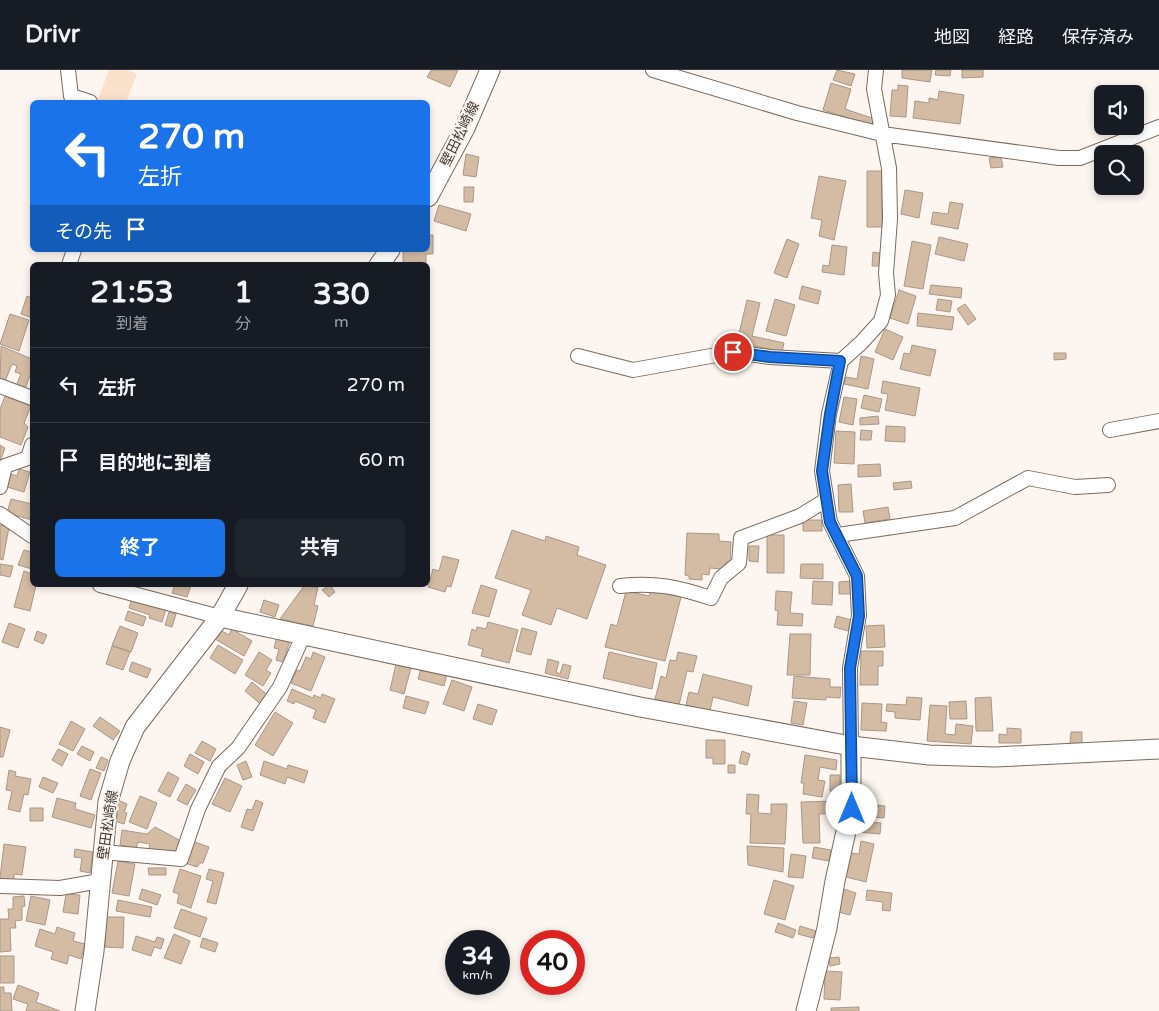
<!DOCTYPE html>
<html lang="ja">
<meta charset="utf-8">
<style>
:root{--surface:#171b24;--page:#20242c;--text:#f1f3f6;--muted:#9ea1a6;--line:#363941;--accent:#1a73e8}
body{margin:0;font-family:"Varela Round","Noto Sans JP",sans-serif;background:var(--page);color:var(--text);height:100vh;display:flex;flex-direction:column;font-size:19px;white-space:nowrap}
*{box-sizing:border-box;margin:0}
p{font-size:16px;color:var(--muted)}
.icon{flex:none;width:28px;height:28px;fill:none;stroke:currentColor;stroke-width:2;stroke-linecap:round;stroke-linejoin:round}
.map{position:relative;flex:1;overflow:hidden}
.details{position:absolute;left:30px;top:192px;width:400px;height:325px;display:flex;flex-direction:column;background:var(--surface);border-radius:8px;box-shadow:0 2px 8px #0003}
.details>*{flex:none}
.top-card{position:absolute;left:30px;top:30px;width:400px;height:152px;border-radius:8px;box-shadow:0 2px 8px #0003;background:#1a73e8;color:#fff;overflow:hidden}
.tools{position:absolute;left:1094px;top:15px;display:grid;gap:10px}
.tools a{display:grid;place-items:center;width:50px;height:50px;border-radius:8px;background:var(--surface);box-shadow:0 2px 8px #0003;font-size:25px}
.speed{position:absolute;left:445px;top:860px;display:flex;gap:10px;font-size:25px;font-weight:700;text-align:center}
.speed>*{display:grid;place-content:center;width:65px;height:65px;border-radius:50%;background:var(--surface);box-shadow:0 2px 8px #0003;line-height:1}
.speed small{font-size:12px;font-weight:400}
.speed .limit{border:8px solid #d22;background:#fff;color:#111}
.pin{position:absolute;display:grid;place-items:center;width:42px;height:42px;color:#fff;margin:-21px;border:2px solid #fff;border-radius:50%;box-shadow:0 1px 5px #0007}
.me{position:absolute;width:55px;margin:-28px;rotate:0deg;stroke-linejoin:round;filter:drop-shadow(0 0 4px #0008)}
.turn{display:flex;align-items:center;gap:18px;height:105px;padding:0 25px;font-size:22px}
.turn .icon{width:65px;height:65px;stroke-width:2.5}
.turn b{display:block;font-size:35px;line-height:42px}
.then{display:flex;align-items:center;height:48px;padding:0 25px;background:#0003;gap:10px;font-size:19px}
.eta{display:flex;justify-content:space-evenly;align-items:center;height:85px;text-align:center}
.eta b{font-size:30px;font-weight:700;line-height:35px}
.button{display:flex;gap:10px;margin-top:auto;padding:10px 25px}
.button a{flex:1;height:58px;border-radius:8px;background:var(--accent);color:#fff;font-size:20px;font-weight:700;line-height:58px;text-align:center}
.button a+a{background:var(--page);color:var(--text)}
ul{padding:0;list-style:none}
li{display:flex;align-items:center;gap:15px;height:75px;padding:0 25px;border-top:1px solid var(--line)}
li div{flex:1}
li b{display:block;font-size:19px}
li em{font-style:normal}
header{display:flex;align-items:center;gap:30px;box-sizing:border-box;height:70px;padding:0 25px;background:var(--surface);border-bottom:1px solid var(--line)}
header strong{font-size:24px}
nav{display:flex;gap:28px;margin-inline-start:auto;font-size:18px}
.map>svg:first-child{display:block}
.green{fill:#fae1cb}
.building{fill:#d4bba4;stroke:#a89889}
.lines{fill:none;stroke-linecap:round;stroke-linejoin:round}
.street-casing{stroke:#7a6b5e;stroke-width:16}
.secondary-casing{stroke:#7a6b5e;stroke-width:21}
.street{stroke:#fff;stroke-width:14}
.secondary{stroke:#fff;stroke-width:19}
.route-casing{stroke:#114b97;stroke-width:12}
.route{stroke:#1a73e8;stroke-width:9}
.labels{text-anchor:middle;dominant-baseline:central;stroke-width:4.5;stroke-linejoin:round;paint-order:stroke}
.street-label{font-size:14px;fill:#413a34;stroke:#fdf6f0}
</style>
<header>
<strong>Drivr</strong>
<nav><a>地図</a><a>経路</a><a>保存済み</a></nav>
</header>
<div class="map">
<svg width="1159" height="941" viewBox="0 0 1159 941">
<rect width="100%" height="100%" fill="#fdf6f0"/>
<path class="green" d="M109,0H127L137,4L126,32H97Z"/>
<path class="building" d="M431,0H458L450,17L427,7Z
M837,0L855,4L851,16L833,10Z
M902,0H932L930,12L902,8Z
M936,0H951L950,6L935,5Z
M962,0H983V7L962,8Z
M831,13L851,19L845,39L875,49L873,56L823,40Z
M898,15L908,16L906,47L890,46L892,20H898Z
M939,21L964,25L960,54L913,48L915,31L929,33V28L938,30Z
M466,84L479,87L476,107L463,105Z
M1001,87L1003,97L991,98L989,88Z
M867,101H882V157H867Z
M819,106L846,111L834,170L819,166L822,150L811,148Z
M464,117H474L473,132H464Z
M905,120L923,123L919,148L901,144Z
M950,132L963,134L958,159L931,154L933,142L948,144Z
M439,135L471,144L466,161L434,151Z
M428,165H433V184H426V195H403V182L428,180Z
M939,167L968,174L964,191L935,184Z
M787,169L799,174L787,208L774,203Z
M912,171L931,175L923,219L904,216Z
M832,175L847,177L844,205L822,202L823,195L829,196Z
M873,182L880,183L879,196H872Z
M931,215L962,218L961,228L929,224Z
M802,216L821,221L818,234L799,229Z
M899,220L916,226L908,254L890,248Z
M27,226L32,228V248L21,244Z
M775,229L795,235L786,266L766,261Z
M938,229L952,231L950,242L936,240Z
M747,230L760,233L752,266L784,273L782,282L737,272Z
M965,234L976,249L968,255L957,239Z
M918,243L954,247L952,260L917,256Z
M10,244L29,250L19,281L0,274Z
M885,259L903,267L893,290L875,282Z
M912,275L936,280L930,306L900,299L904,283L910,284Z
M1,276L32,289V300L25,319L16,316L21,304L15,302L17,296L12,294L4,314L0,313Z
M1054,283H1066V289L1054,290Z
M861,286L874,289L868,319L844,314L846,307L857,309Z
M883,311L920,318L915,346L885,340L888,324L881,323Z
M864,325L882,329L879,342L861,338Z
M5,326L31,336L24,353L28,357L21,375L0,367V339Z
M844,327L857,329L853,355L839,352Z
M878,346L879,354L860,355V348Z
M886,356L905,357V372L885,371Z
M861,360L872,361L871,370H860Z
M836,361L855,362L854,394L834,393Z
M0,375L5,378L0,392Z
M880,394L881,406L858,407V395Z
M19,399L30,402L24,422L7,417L11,404L17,406Z
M911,411L912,418L894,420L893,413Z
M851,414L853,442H839L838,415Z
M11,429L32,434V450L7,443Z
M888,437L890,449L865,453L863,441Z
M803,450H822V461H803Z
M0,455L9,457L3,490L0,489Z
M512,460L545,471L546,466L579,477L577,485L606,495L587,549L557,538L551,555L522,545L531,520L495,508Z
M687,463L719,464V471L731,472L730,492H726L725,499L710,498L709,505L702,504V510L689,509V506L685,505Z
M767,465H784V503H767Z
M749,476H759L758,492L749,491Z
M24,480L32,482V499L18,495Z
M443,486L459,490L451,517L447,516L445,522L428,517L433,499L439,501Z
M0,494L13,496L10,507L0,505Z
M801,494H823V509L800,508Z
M24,501L32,504V515H36L30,541L14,537Z
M813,511L833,512L832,535L812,534Z
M850,511L851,524H839V512Z
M175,515H191L187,527L172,523Z
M330,515L335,522L329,527L322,520Z
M481,515L497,520L489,547L472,543Z
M304,516L318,517L314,535L318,536L313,556L280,549Z
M651,520L681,527L665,591L605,577L611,554L617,556L626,521L649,526Z
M776,521L792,522L790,543L803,544L802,556L777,555L778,541L775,540Z
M132,528L166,539L162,552L149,548L150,545L129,538Z
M264,530L279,535L275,547L260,542Z
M128,541L146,547L143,556L125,550Z
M169,542L176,544L172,557L165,555Z
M837,546L851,550L848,561L834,557Z
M488,552L518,560L509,593L481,586L483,579L468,575L472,559L476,561L477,557L486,559Z
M9,553L25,559L18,578L2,572Z
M884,555L885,577L867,578L866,556Z
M120,556L138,563L131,582L112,575Z
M522,558L537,562L531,585L516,581Z
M232,559L252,571L244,586L215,569L220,560L229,565Z
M37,561L47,565L43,574L34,570Z
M790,564H811L810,605H787Z
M277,567L290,571L283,592L276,590L279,579L274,578Z
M218,575L243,590L235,604L210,588Z
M112,576L130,582L123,600L106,594Z
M861,581H883V596H878V615H860Z
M259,582L272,590L266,600L271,603L263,616L245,605Z
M313,582L325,587L311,621L291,613L297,600L300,601L306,587L311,589Z
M609,582L657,593L652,619L603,608Z
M678,582L697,586L693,602L687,601L679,635L655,629L661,606L666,608L670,590L676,591Z
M548,589L559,592L556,602L560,604L563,594L571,596L568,609L545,603Z
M132,592L151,599L147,608L129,601Z
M396,594L411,598L404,624L390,620Z
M421,598L447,604L444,616L418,609Z
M703,604L752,616L748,636L713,627L710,641L686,635L689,622L698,624Z
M794,606L830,609V617H841L840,628L826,627V630L792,628Z
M452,610L472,617L464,641L443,634Z
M252,612L270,627L263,636L245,621Z
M292,619L313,628L314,625L321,628L322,624L335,629L325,653L313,648L316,640L295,631L294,634L287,631Z
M406,626L429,632L425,644L403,638Z
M907,627L922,628L920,650L895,648V642L886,641L887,634L906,635Z
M991,627L993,661H976L975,628Z
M794,631L807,633L803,655L791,653Z
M966,631L967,649H950L949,632Z
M862,633L882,634L881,652L887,653L886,661L861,660Z
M478,634L497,640L492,655L473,649Z
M930,635L947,636L945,664L955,665L956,654L973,656L971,674L927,671Z
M275,642L293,653L273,686L255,675Z
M100,647L120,661L113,670L93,656Z
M71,651L85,659L73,681L59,674Z
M0,657L10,660L3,687H0Z
M1007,658L1021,659V673H999V664L1007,665Z
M1071,662H1082V674H1070Z
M706,670H725V694H713V688H706Z
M202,671L216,679L210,691L195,683Z
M82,676L94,682L90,691L77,684Z
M58,679L68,684L62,696L52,690Z
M742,681L750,684L747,695L739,693Z
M190,684L204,692L198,704L184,696Z
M805,685L837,690L836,700L820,697L818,710L825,711L822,727L803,724L804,713H801Z
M101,687L108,690L104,701L96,698Z
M246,691L252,707L243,710L237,695Z
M264,691L287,699L288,695L308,701L304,713L287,707L285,714L260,705Z
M728,695H735V703H728Z
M90,699L101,703L91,730L80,726Z
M9,700L16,702L15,706L31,709L28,725L24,724L20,742L8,739L12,721L6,720Z
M168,702L179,708L170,727L158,721Z
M830,705H840V721H830Z
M43,707L58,713L53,723L39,717Z
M225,708L242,716L230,742L212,734Z
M186,714L196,720L187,735L177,730Z
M747,724L759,725L758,743L771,744V734H787L785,774L750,773L751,744H746Z
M140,726L157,733L147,759L129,752Z
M57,728L76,733L75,739L95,745L91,758L52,747Z
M118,730L127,734L124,742L127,743L124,754L114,751Z
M256,730L263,733L253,761L241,757L247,739L252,740Z
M835,731V743L819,744L820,773H803L801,732Z
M862,734L885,736L884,748L861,746Z
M30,738H43V751H30Z
M859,751L881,753L880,764L859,762Z
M155,757L181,771L176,783L149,779L150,774L138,772L136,778L120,775L122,760L147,764Z
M192,771L209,777L203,793H200L197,797L185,793Z
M861,771L874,774L866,812L846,807L851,783L859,784Z
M4,774L26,777L22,805L14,804V810L0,808Z
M747,776L784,778L783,802L748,795Z
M814,777L831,780L829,791L812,788Z
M75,779L93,782L90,803L80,801L82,788L74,787Z
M791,784L806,786L803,808L788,807Z
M118,791L135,794L129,826L112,823Z
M148,798H166V805H149Z
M180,799L201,806L191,838L177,833L179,824L173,822Z
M209,799L224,803L216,834L207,832L213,811L206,809Z
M774,810L794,816L785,850L764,844Z
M142,819L161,825L157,835L139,829Z
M844,819L856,823L850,845L838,842Z
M867,820L892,823L890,841L882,840L883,832L866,830Z
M66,824L80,825L78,844L63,842Z
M24,826L25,836L22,837V850L15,851L16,858H10L11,881L0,882V849H9L8,839H13V827Z
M31,826L50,830L45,855L26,851Z
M118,830L152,837L150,847L116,841Z
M181,839L207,848L200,867L174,858Z
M106,847H124L123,878L105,877Z
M778,853L796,860L793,868L775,862Z
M800,856L816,861L813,868L798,864Z
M57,857L75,863L73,871L85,874L81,889L69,885L67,894L51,889L53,882L35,876L40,859L55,864Z
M174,864L190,871L181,894L164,888Z
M136,866L155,872L157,867L164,869L161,879L154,877L151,886L132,880Z
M203,868L218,873L215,882L200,877Z
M0,886H14V913H0Z
M839,887L840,894L830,896L829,888Z
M825,901L842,902L840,930L824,929Z
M18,915L39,923L36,932L60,941H26L28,934L13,929Z
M0,917H4V923H11L12,941H0Z
M859,937V941H831V938Z"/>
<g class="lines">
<defs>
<path id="street" d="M68,0L71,26L90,32
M653,0L797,43L882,64L1059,88H1080L1159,57
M69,195L74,180
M578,286L633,300L733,282L770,287L841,291
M0,316L32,328
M1110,360L1159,351
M0,417L5,396L28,388L32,375
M0,444L32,466
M838,465L955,448L1028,408L1075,417L1108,415
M100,515L220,547
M620,516C656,512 677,517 711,528L721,508L739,493L741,468L800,446L826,430
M851,676L850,598L859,545L857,506L830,452L822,401L829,344L841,291L861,273L881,251L888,225L886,203L890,149L889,98L874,19L876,0
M103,782L181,789L198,739L219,696L238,678L280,617L304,564
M0,816L60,818L100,811"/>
<path id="secondary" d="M428,127L465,58L490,0
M379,195L390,180
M220,547L640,637L851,676L929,685L995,687L1159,679
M85,941L94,881L108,732L120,691L135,657L220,547L238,515
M806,941L827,858L835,811L851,739V676"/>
</defs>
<use href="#street" class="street-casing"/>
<use href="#secondary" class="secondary-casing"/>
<use href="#street" class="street"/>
<use href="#secondary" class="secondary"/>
</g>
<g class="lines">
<defs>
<path id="route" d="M733,282L770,287L840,291L830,344L822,401L830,452L857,506L859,546L850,598L852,739"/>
</defs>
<use href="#route" class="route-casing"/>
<use href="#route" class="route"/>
</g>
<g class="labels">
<g class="street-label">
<text transform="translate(460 64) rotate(-64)">壁田松崎線</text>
<text transform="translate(108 755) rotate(-82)">壁田松崎線</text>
</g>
</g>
</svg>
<div class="tools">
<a><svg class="icon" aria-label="sound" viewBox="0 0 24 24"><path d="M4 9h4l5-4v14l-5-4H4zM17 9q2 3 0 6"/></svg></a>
<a><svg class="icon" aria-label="search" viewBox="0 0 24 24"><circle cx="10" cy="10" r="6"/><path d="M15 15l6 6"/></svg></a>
</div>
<div class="speed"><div>34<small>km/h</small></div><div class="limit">40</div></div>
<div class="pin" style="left:733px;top:282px;background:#d93025"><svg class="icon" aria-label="arrive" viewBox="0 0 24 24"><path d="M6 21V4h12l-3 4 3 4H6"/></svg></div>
<svg class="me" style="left:852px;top:739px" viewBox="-20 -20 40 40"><circle r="19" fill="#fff"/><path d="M0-13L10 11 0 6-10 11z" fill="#1a73e8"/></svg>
<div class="top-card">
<div class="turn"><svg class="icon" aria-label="left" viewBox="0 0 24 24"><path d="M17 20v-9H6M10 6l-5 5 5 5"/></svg><div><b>270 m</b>左折</div></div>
<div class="then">その先<svg class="icon" aria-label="arrive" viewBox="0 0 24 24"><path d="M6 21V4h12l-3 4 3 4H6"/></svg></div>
</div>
<section class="details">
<div class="eta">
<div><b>21:53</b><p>到着</p></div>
<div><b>1</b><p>分</p></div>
<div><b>330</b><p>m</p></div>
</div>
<ul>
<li><svg class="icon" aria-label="left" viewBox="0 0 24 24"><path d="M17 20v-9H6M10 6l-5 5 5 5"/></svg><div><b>左折</b></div><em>270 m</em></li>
<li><svg class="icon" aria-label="arrive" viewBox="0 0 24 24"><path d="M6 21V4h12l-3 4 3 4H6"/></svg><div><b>目的地に到着</b></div><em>60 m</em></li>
</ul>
<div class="button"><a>終了</a><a>共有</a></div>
</section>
</div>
